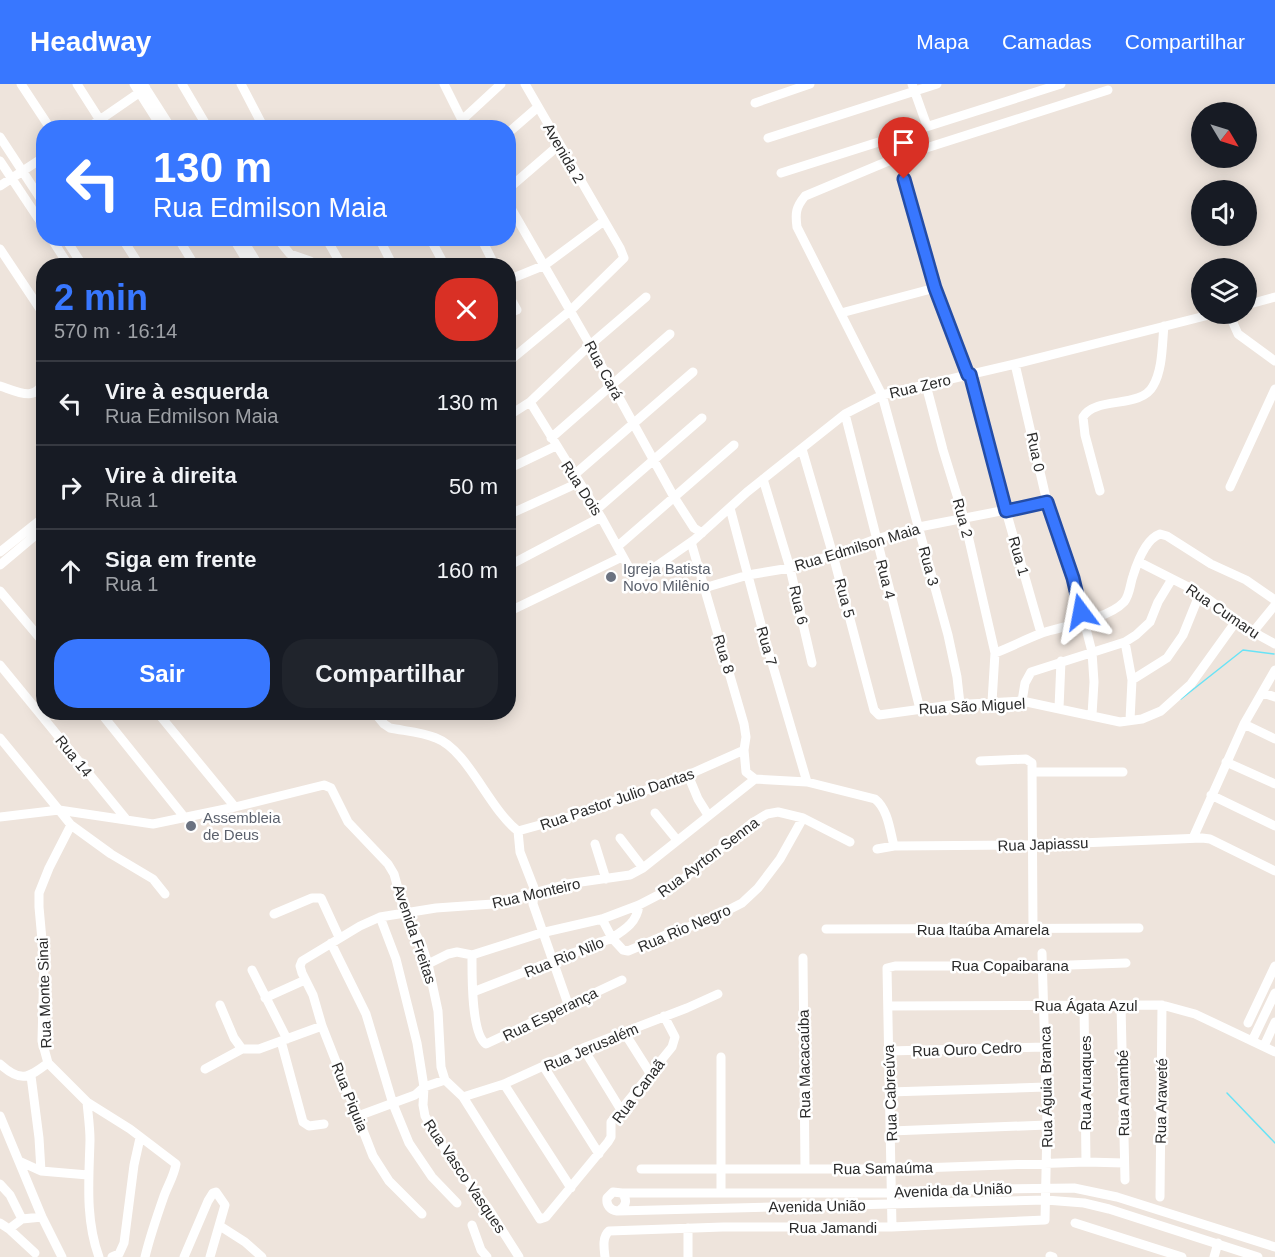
<!DOCTYPE html>
<html lang="pt">
<meta charset="utf-8">
<style>
:root{--surface:#171b24;--page:#20242c;--text:#f1f3f6;--muted:#9ea1a6;--line:#363941;--accent:#3877ff}
body{margin:0;font-family:Helvetica,sans-serif;background:var(--page);color:var(--text);height:100vh;display:flex;flex-direction:column;font-size:22px;white-space:nowrap}
*{box-sizing:border-box;margin:0}
p{font-size:20px;color:var(--muted)}
.icon{flex:none;width:33px;height:33px;fill:none;stroke:currentColor;stroke-width:2;stroke-linecap:round;stroke-linejoin:round}
.map{position:relative;flex:1;overflow:hidden}
.drawer{position:absolute;left:36px;top:174px;width:480px;height:462px;display:flex;flex-direction:column;background:var(--surface);border-radius:24px;box-shadow:0 3px 15px #0003}
.drawer>*{flex:none}
.guide{position:absolute;left:36px;top:36px;width:480px;height:126px;border-radius:24px;box-shadow:0 3px 15px #0003;background:#3877ff;color:#fff;overflow:hidden}
.needle{width:39px;rotate:128deg}
.tools{position:absolute;left:1191px;top:18px;display:grid;gap:12px}
.tools a{display:grid;place-items:center;width:66px;height:66px;border-radius:50%;background:var(--surface);box-shadow:0 3px 15px #0003;font-size:30px}
.pin{position:absolute;display:grid;place-items:center;width:51px;height:51px;color:#fff;margin:-62px -26px;border-radius:50% 50% 50% 0;rotate:-45deg;box-shadow:0 0 6px #0007}
.pin .icon{rotate:45deg}
.me{position:absolute;width:66px;margin:-33px;rotate:347deg;stroke-linejoin:round;filter:drop-shadow(0 0 4px #0008)}
.turn{display:flex;align-items:center;gap:21px;height:126px;padding:0 18px;font-size:27px}
.turn .icon{width:78px;height:78px;stroke-width:2.5}
.turn b{display:block;font-size:42px;line-height:51px}
.round{display:grid;place-items:center;flex:none;width:63px;height:63px;border-radius:24px;background:var(--page)}
.summary{display:flex;align-items:center;justify-content:space-between;height:102px;padding:0 18px}
h1{font-size:36px;font-weight:700;line-height:45px;color:var(--accent)}
.button{display:flex;gap:12px;margin-top:auto;padding:12px 18px}
.button a{flex:1;height:69px;border-radius:24px;background:var(--accent);color:#fff;font-size:24px;font-weight:700;line-height:69px;text-align:center}
.button a+a{background:var(--page);color:var(--text)}
ul{padding:0;list-style:none}
li{display:flex;align-items:center;gap:18px;height:84px;padding:0 18px;border-top:2px solid var(--line)}
li div{flex:1}
li b{display:block;font-size:22px}
li em{font-style:normal}
header{display:flex;align-items:center;gap:36px;box-sizing:border-box;height:84px;padding:0 30px;background:var(--accent);color:#fff}
header strong{font-size:28px}
nav{display:flex;gap:33px;margin-inline-start:auto;font-size:21px}
.map>svg:first-child{display:block}
.lines{fill:none;stroke-linecap:round;stroke-linejoin:round}
.stream{stroke:#69e3f6;stroke-width:1.5}
.minor{stroke:#fff;stroke-width:9}
.route-casing{stroke:#244da6;stroke-width:15}
.route{stroke:#3877ff;stroke-width:10}
.worship-dot{fill:#6b7280;stroke:#fff;stroke-width:2}
.labels{text-anchor:middle;dominant-baseline:central;stroke-width:5;stroke-linejoin:round;paint-order:stroke}
.street-label{font-size:15px;fill:#2b2b2b;stroke:#fff}
.worship-label{font-size:15px;fill:#5b616d;stroke:#fff;text-anchor:start}
</style>
<header>
<strong>Headway</strong>
<nav><a>Mapa</a><a>Camadas</a><a>Compartilhar</a></nav>
</header>
<div class="map">
<svg width="1275" height="1173" viewBox="0 0 1275 1173">
<rect width="100%" height="100%" fill="#eee4dc"/>
<g class="lines">
<path class="stream" d="M1181,615L1243,566L1274,570
M1227,1009L1275,1059"/>
<path class="minor" d="M21,0L50,44
M77,0L105,44
M134,0L162,44
M143,0L171,44
M182,0L208,44
M241,0L264,44
M444,0L466,44
M912,0L927,42
M755,19L810,0
M462,36L501,0
M88,44L146,4
M508,49L538,23
M0,53L44,120
M768,54L937,0
M898,73L935,204L968,291
M0,77L44,143
M781,89L1061,0
M0,102L44,73
M508,105L559,61
M508,119L590,261L674,413L694,444L702,449
M51,154L69,182
M65,154L83,182
M122,154L140,182
M178,154L195,182
M233,154L250,182
M242,154L259,182
M277,154L290,170L310,177L317,182
M326,154L342,182
M379,154L393,182
M430,154L445,182
M481,154L495,182
M0,165L44,231
M508,196L545,181L604,137
M508,210L517,226L508,230
M1246,221L1275,213
M841,229L935,204
M1229,230L1238,250L1275,277
M508,278L571,226L624,174L620,164L525,0
M1015,280L1047,418L1073,494L1092,568L1094,598L1092,631
M971,290L1006,427L1041,549
M926,301L943,366L964,434L995,569L992,618
M0,302C18,308 37,319 44,295
M530,318L601,433L633,491L638,495L694,456L747,408L845,330L882,311L1015,280L1213,230
M845,330L920,625
M508,332L530,318L590,261L646,213
M551,354L670,250
M802,365L833,471L874,626L879,631L951,621L1022,617L1120,638L1142,635L1161,627L1191,600L1237,536
M508,385L556,362
M574,391L693,288
M763,395L790,484L812,579
M1230,403L1275,305
M1100,407L1085,351L1083,333C1095,312 1141,325 1153,302C1163,285 1162,260 1164,242
M730,424L763,548L807,698
M596,426L702,334
M508,431L578,399
M618,462L734,361
M0,468L44,433
M1139,478L1200,509L1253,548L1275,560
M0,481L44,444
M508,482L601,433
M704,504L748,491L790,484L833,471L876,455L919,443L1047,418
M0,507L44,559
M508,528L622,473
M1253,548L1275,521
M1125,558L1132,596L1130,636
M995,569C1011,563 1026,555 1042,549C1064,542 1108,535 1124,518C1130,511 1130,500 1133,492C1137,479 1146,455 1160,450L1167,452L1211,480L1246,496L1275,516
M0,581L126,735
M1132,596L1167,574L1183,551L1200,509
M1263,609L1275,613
M1022,617L1025,599L1031,588L1125,558L1136,551L1150,538L1158,518L1172,495
M960,620L957,593L948,551L882,311L797,143C795,129 796,123 805,112L898,73L1108,6
M1059,624L1061,577
M100,628L185,734
M157,628L235,723
M374,628L384,640L390,644C405,647 422,648 436,654C468,666 489,725 518,747L576,731L688,691L744,666L746,653L744,640L691,458
M1244,640L1275,655
M0,654L59,726L153,740L235,723L324,701L331,704L348,738L388,780L394,790L405,829L422,862L428,880L438,927L441,983L445,996L463,1013L540,1135L546,1133L608,1058L611,1053V1038L672,963L675,953L664,932
M744,666L746,688L755,695L807,698L875,715C888,725 890,747 894,762
M980,677L1026,675L1032,679L1033,845
M1226,678L1275,700
M1033,688H1123
M688,691L698,715L708,731
M1211,711L1275,742
M655,729L677,756
M0,733L59,726L71,741L111,770L153,795L165,810
M71,741L49,784L39,809V823L44,878L42,957L48,979L87,1018C88,1030 90,1043 90,1056C89,1095 85,1135 99,1173
M518,747L520,768L534,804L533,820L568,920
M620,754L643,784
M1193,754L1244,640L1275,586
M595,760L606,795
M877,765L894,762L1032,761L1202,754L1210,755L1275,787
M274,830L312,814H321L339,853
M380,833L396,875L417,959L424,1003L423,1021L425,1032L450,1074L488,1124L519,1173
M602,835L612,854L623,866L628,867L680,845L703,839L742,819L758,804L780,775L803,734
M826,845L1139,844
M331,859L366,930L393,1020L409,1059L432,1093L457,1119
M472,871C472,889 471,950 486,960L622,896
M803,874L805,1085
M428,880L448,870L457,868L472,871L541,849L602,835L639,821L666,807L682,796L752,739L767,730L778,728L803,734L850,758
M252,886L287,955
M473,908L612,854C626,845 637,838 639,821
M265,914L305,896
M220,921L234,954L242,965
M1084,921L1086,1078
M1121,921L1125,1096
M888,922L1162,921L1195,930L1275,968
M1248,939L1275,882
M624,948L650,989
M281,957L303,1038L309,1042L324,1040
M1252,957L1275,909
M1264,962L1275,938
M583,964L621,1026
M888,967L1045,963
M721,973V1109
M0,980C21,999 28,994 48,979
M544,983L599,1070
M205,985L242,965H259L322,942
M31,992L39,1054L41,1087
M504,1000L571,1104
M889,1008L1046,1003
M463,1013L504,1000L583,964L687,924L718,910
M87,1018L130,1045L176,1080C174,1092 168,1101 164,1112C157,1132 150,1152 145,1173
M0,1032L42,1133L62,1173
M358,1032L415,1011L424,1003L445,996
M891,1047L1047,1041
M19,1077L41,1087L88,1091
M641,1085H892L1086,1078L1124,1079
M0,1100L10,1111L22,1135
M622,1109H892L937,1106L1074,1104L1117,1113L1275,1163
M1160,1113L1162,921
M620,1126C627,1121 627,1115 622,1109L613,1108L607,1114C606,1121 610,1126 617,1127L1046,1116L1084,1119L1109,1125L1258,1173
M422,1130L389,1097L373,1072L322,942L313,911L302,889L300,882L302,877L360,842L380,833L436,824L493,820L567,800L630,791L643,784L755,695
M0,1139L9,1145L35,1169
M1075,1139L1182,1173
M472,1141L481,1166L487,1173
M220,1142L245,1158L262,1173
M892,1143L887,884L895,882H1043L1126,879
M688,1144V1173
M9,1145L22,1135L42,1133
M1050,1172L1053,1173
M112,1173L119,1170L124,1159L134,1081L140,1054
M184,1173L208,1117L213,1109L216,1108L225,1121L210,1173
M605,1173C604,1164 602,1153 609,1147L723,1143H892L1045,1136L1047,1041L1042,869
M1214,1173L1218,1159"/>
</g>
<g class="lines">
<defs>
<path id="route" d="M904,95L935,204L968,291L970,290L1006,427L1047,418L1073,494L1081,528"/>
</defs>
<use href="#route" class="route-casing"/>
<use href="#route" class="route"/>
</g>
<g class="worship-dot">
<circle cx="611" cy="493" r="6"/>
<circle cx="191" cy="742" r="6"/>
</g>
<g class="labels">
<g class="street-label">
<text transform="translate(564 69) rotate(60)">Avenida 2</text>
<text transform="translate(604 286) rotate(62)">Rua Cará</text>
<text transform="translate(920 302) rotate(-13)">Rua Zero</text>
<text transform="translate(1036 368) rotate(78)">Rua 0</text>
<text transform="translate(582 404) rotate(57)">Rua Dois</text>
<text transform="translate(963 434) rotate(75)">Rua 2</text>
<text transform="translate(857 463) rotate(-17)">Rua Edmilson Maia</text>
<text transform="translate(1019 472) rotate(74)">Rua 1</text>
<text transform="translate(929 482) rotate(75)">Rua 3</text>
<text transform="translate(886 495) rotate(76)">Rua 4</text>
<text transform="translate(845 514) rotate(75)">Rua 5</text>
<text transform="translate(799 521) rotate(77)">Rua 6</text>
<text transform="translate(1223 527) rotate(34)">Rua Cumaru</text>
<text transform="translate(767 562) rotate(74)">Rua 7</text>
<text transform="translate(724 570) rotate(73)">Rua 8</text>
<text transform="translate(972 622) rotate(-3)">Rua São Miguel</text>
<text transform="translate(74 672) rotate(51)">Rua 14</text>
<text transform="translate(617 715) rotate(-19)">Rua Pastor Julio Dantas</text>
<text transform="translate(1043 760) rotate(-2)">Rua Japiassu</text>
<text transform="translate(708 773) rotate(-37)">Rua Ayrton Senna</text>
<text transform="translate(536 809) rotate(-13)">Rua Monteiro</text>
<text transform="translate(684 844) rotate(-23)">Rua Rio Negro</text>
<text x="983" y="845">Rua Itaúba Amarela</text>
<text transform="translate(415 850) rotate(71)">Avenida Freitas</text>
<text transform="translate(564 873) rotate(-22)">Rua Rio Nilo</text>
<text x="1010" y="881">Rua Copaibarana</text>
<text transform="translate(44 909) rotate(-92)">Rua Monte Sinai</text>
<text x="1086" y="921">Rua Ágata Azul</text>
<text transform="translate(550 930) rotate(-26)">Rua Esperança</text>
<text transform="translate(591 963) rotate(-23)">Rua Jerusalém</text>
<text transform="translate(967 965) rotate(-2)">Rua Ouro Cedro</text>
<text transform="translate(804 980) rotate(-91)">Rua Macacaúba</text>
<text transform="translate(1085 999) rotate(-90)">Rua Aruaques</text>
<text transform="translate(1046 1003) rotate(-91)">Rua Águia Branca</text>
<text transform="translate(638 1007) rotate(-53)">Rua Canaã</text>
<text transform="translate(890 1009) rotate(-92)">Rua Cabreúva</text>
<text transform="translate(1123 1009) rotate(-91)">Rua Anambé</text>
<text transform="translate(350 1013) rotate(68)">Rua Piquia</text>
<text transform="translate(1161 1017) rotate(-89)">Rua Araweté</text>
<text transform="translate(883 1084) rotate(-1)">Rua Samaúma</text>
<text transform="translate(465 1092) rotate(56)">Rua Vasco Vasques</text>
<text transform="translate(953 1106) rotate(-2)">Avenida da União</text>
<text transform="translate(817 1122) rotate(-1)">Avenida União</text>
<text x="833" y="1143">Rua Jamandi</text>
</g>
<g class="worship-label">
<text x="623" y="484">Igreja Batista<tspan x="623" dy="17">Novo Milênio</tspan></text>
<text x="203" y="733">Assembleia<tspan x="203" dy="17">de Deus</tspan></text>
</g>
</g>
</svg>
<div class="tools">
<a><svg class="needle" viewBox="-14 -14 28 28"><path d="M0-13l5 13h-10z" fill="#e53935"/><path d="M0 13l5-13h-10z" fill="#9ea1a6"/></svg></a>
<a><svg class="icon" aria-label="sound" viewBox="0 0 24 24"><path d="M4 9h4l5-4v14l-5-4H4zM17 9q2 3 0 6"/></svg></a>
<a><svg class="icon" aria-label="layers" viewBox="0 0 24 24"><path d="M12 4l9 5-9 5-9-5zM3 14l9 5 9-5"/></svg></a>
</div>
<div class="pin" style="left:904px;top:95px;background:#d93025"><svg class="icon" aria-label="arrive" viewBox="0 0 24 24"><path d="M6 21V4h12l-3 4 3 4H6"/></svg></div>
<svg class="me" style="left:1081px;top:528px" viewBox="-20 -20 40 40"><path d="M0-17L14 15 0 8-14 15z" fill="#3877ff" stroke="#fff" stroke-width="4"/></svg>
<div class="guide">
<div class="turn"><svg class="icon" aria-label="left" viewBox="0 0 24 24"><path d="M17 20v-9H6M10 6l-5 5 5 5"/></svg><div><b>130 m</b>Rua Edmilson Maia</div></div>
</div>
<section class="drawer">
<div class="summary"><div><h1>2 min</h1><p>570 m · 16:14</p></div><a class="round" style="background:#d93025;color:#fff"><svg class="icon" aria-label="close" viewBox="0 0 24 24"><path d="M6 6l12 12M18 6L6 18"/></svg></a></div>
<ul>
<li><svg class="icon" aria-label="left" viewBox="0 0 24 24"><path d="M17 20v-9H6M10 6l-5 5 5 5"/></svg><div><b>Vire à esquerda</b><p>Rua Edmilson Maia</p></div><em>130 m</em></li>
<li><svg class="icon" aria-label="right" viewBox="0 0 24 24"><path d="M7 20v-9h11M14 6l5 5-5 5"/></svg><div><b>Vire à direita</b><p>Rua 1</p></div><em>50 m</em></li>
<li><svg class="icon" aria-label="ahead" viewBox="0 0 24 24"><path d="M12 20V5M6 11l6-6 6 6"/></svg><div><b>Siga em frente</b><p>Rua 1</p></div><em>160 m</em></li>
</ul>
<div class="button"><a>Sair</a><a>Compartilhar</a></div>
</section>
</div>
